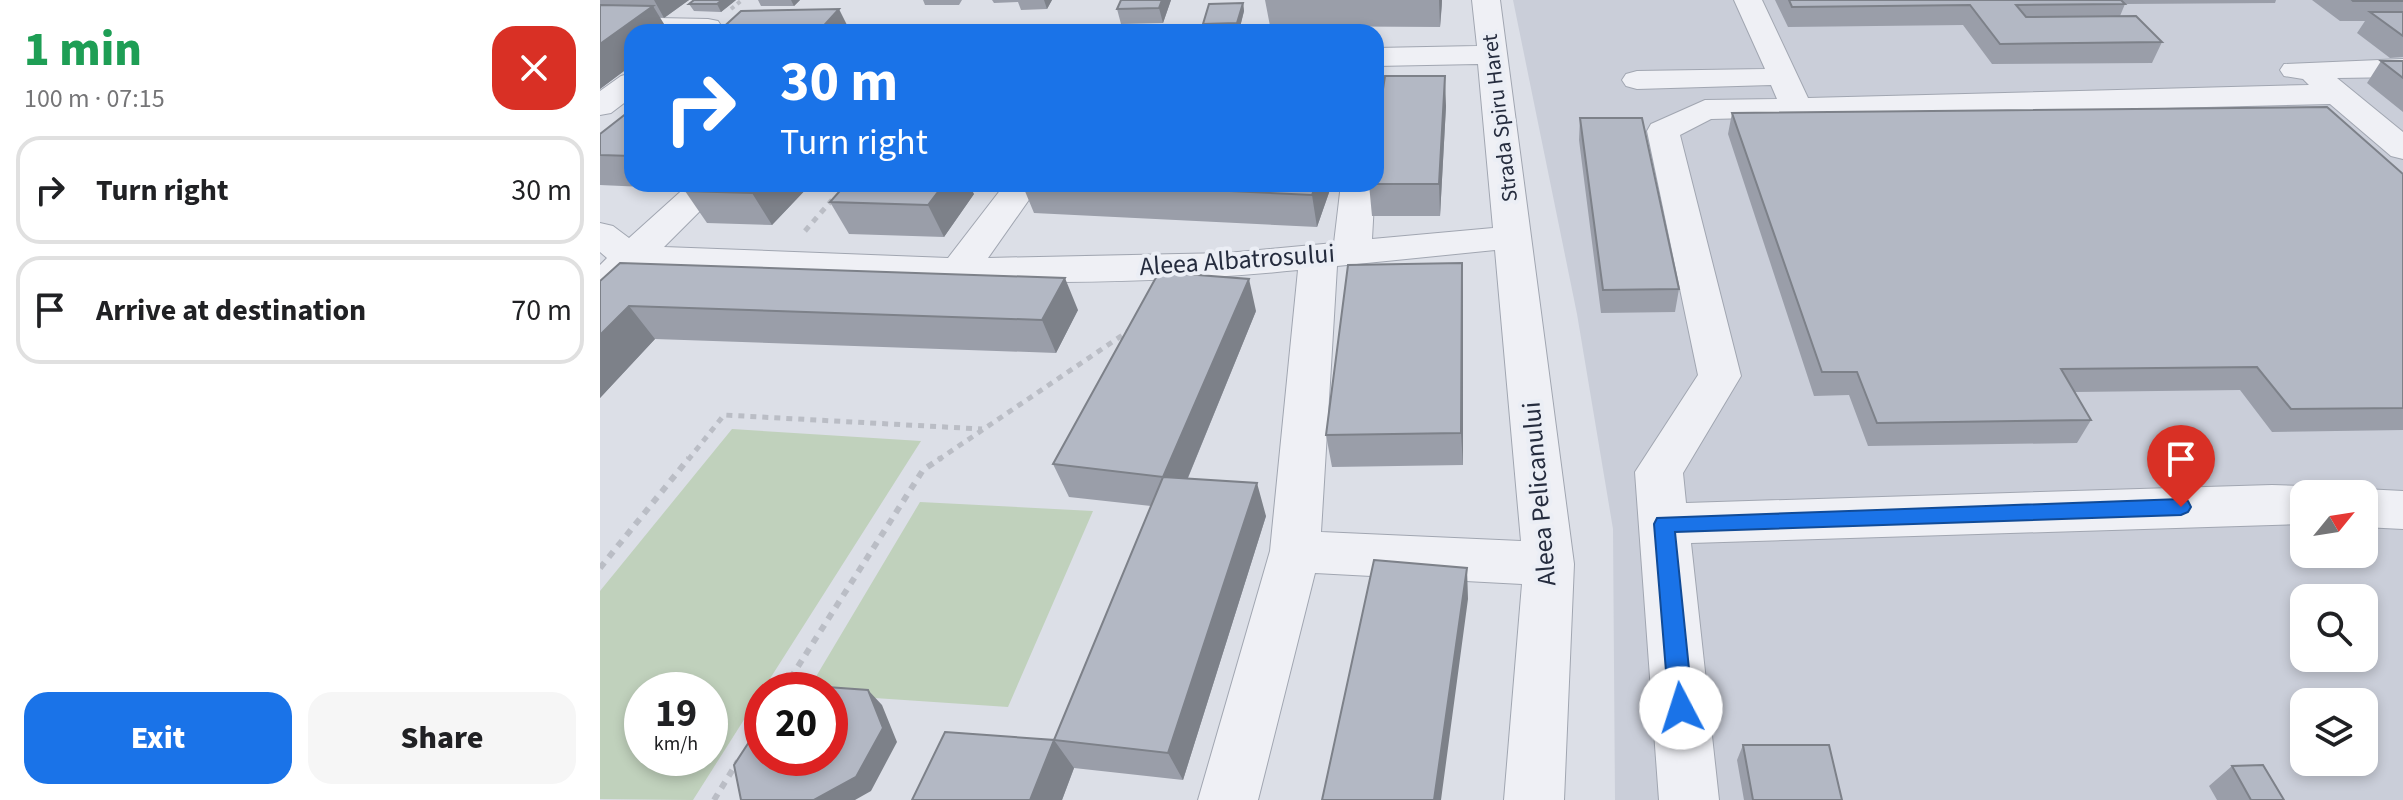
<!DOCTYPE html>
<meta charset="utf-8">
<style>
:root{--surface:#fff;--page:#f6f6f6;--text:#202124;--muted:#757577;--line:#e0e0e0;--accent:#1a73e8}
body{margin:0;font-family:"Source Sans 3",sans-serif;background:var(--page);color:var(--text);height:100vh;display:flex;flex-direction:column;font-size:30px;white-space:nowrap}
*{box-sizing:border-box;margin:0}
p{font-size:26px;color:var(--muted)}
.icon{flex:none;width:44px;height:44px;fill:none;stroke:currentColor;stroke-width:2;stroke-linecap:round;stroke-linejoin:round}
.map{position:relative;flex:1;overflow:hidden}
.side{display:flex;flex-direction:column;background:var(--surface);width:600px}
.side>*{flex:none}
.hud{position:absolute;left:24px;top:24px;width:760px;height:168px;border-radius:24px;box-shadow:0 4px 12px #0003;background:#1a73e8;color:#fff;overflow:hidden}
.needle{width:52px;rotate:60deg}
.controls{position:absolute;left:1690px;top:480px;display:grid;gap:16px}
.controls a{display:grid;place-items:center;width:88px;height:88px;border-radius:16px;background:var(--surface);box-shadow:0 4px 12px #0003;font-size:40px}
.speed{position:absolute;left:24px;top:672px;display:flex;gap:16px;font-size:40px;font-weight:700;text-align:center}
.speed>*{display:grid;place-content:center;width:104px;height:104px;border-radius:50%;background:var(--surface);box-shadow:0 4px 12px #0003;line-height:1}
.speed small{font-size:20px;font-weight:400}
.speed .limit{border:12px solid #d22;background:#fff;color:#111}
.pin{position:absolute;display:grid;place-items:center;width:68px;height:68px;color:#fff;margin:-82px -34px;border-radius:50% 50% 50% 0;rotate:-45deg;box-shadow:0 0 8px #0007}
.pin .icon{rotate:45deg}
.me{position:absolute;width:88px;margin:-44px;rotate:355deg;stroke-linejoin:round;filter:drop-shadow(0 0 6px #0008)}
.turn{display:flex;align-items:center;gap:28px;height:168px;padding:0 24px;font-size:36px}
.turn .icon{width:104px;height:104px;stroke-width:2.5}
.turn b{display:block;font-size:56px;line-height:68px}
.round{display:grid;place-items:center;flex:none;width:84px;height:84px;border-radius:24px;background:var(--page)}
.head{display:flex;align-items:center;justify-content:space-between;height:136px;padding:0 24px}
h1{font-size:48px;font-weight:800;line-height:60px;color:#1e9e55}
.action{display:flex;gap:16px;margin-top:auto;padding:16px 24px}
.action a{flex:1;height:92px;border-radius:24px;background:var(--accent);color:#fff;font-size:32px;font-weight:800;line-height:92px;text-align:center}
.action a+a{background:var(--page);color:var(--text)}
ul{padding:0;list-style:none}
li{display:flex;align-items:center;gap:24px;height:108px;margin:0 16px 12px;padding:0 8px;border:4px solid var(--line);border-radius:24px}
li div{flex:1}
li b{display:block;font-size:30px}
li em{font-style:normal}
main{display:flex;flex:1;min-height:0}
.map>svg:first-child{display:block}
.built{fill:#caced9;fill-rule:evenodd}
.green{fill:#c0d1bc;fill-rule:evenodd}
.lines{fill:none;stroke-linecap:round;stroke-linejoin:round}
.minor-casing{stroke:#a1a6b1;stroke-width:2}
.path-far2{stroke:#babdc5;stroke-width:4;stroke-dasharray:4 4;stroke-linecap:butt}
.path-far1{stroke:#babdc5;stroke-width:5;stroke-dasharray:6 6;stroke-linecap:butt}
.path{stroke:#babdc5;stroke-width:6;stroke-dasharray:7 7;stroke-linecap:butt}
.minor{fill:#eff0f5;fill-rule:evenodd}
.wall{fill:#9a9ea9}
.shaded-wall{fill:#7d8189}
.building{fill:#b3b8c4;stroke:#7d8189;stroke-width:2}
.route{fill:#1a73e8;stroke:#114b97;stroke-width:2}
.labels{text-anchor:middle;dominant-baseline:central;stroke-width:8;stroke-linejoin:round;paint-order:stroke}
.far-street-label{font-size:22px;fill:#252c3e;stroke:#ebeef5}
.street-label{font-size:26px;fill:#252c3e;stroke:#ebeef5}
</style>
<main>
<section class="side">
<div class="head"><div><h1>1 min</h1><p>100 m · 07:15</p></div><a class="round" style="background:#d93025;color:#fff"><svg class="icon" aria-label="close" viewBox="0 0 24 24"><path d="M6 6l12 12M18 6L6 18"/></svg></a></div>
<ul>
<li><svg class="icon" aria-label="right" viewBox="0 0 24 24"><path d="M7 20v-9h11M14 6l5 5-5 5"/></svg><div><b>Turn right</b></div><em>30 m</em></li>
<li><svg class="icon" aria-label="arrive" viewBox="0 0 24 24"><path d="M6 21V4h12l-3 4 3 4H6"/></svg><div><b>Arrive at destination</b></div><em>70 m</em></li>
</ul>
<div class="action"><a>Exit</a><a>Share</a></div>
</section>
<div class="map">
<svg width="1803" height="800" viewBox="0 0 1803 800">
<rect width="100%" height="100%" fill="#dcdfe7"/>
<path class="built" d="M913,0H1803V800H1015L1013,529L977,314ZM1704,494H1764V554H1704ZM1704,598H1764V658H1704ZM1704,702H1764V762H1704Z"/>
<path class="green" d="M132,429L321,441L93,800L0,799V591ZM110,690V758H42V690Z
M320,502L493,511L408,707L230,695V690H208Z"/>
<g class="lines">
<defs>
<path id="minor" d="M872,0H900L974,564L964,800H904L922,584L715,573L658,800H598L670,551L698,270C480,292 259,279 40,270L14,295L0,299V265L7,258L0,252V223L13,226L29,238L89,184H127L64,247L348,258L405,184H440L388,258L627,253L734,243L741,184H775L772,239L893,228L878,64L776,66V48L877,46ZM895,250L921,541L721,532L737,266Z
M1134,0H1162L1208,98L1709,85L1703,79L1684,76L1680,70L1684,64L1803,59V77L1737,78L1803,132V159L1791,156L1730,104L1111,119L1080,135L1141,376L1083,473L1086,503L1672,485L1704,486L1722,494H1704V524L1091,543L1119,800H1059L1035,472L1098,375L1047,131L1051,124L1105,100L1177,99L1171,85L1037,89L1026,86L1022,80L1026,74L1037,71L1165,69Z
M7,17L108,19L118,21L122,27L119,32H32L0,36V18Z
M32,73V97L11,113L0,115V91L21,76Z
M1764,489L1803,491V529L1764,527V494H1748Z"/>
</defs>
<use href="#minor" class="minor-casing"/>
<path class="path-far2" d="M131,9L142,0"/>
<path class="path-far1" d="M205,231L232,200
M88,460L124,415L382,429
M338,460L530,330"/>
<path class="path" d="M0,568L89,458
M183,690L323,470L341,458
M114,800L138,761"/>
<use href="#minor" class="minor"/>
</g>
<path class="wall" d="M0,0H89L64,18L60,17L32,32V65L0,89Z
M94,0H136L121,12L94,11L89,4Z
M158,0H200L194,6H161Z
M323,0H362L359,5H325Z
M392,0H452L447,9L421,10L418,2L394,3Z
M571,0L563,23L521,24L517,9Z
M665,0H842V5L840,27L670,26Z
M1175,0H1676L1675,3L1525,4L1520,16L1562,42L1552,63L1392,64L1363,25L1188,27Z
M1712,0H1803V57L1790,58L1757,33L1765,21H1740Z
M643,3L644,11L639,31L604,32L603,24Z
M1781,61H1803V112L1767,83Z
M846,106L840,216H772L769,184Z
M32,109V184H70L66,188L0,185V134Z
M1132,113L1803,174V430L1672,432L1640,390L1475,392L1491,420L1477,443L1268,446L1249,395L1214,396L1128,134Z
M980,118L1079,289L1075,312L1001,313L979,140Z
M92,184H211L172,225L107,223L85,191Z
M422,184H732L717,227L434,213Z
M374,194L344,237L249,234L230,202Z
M862,263L863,295V465L732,467L726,435Z
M0,281L478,310L456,353L55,339L0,398Z
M656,311L588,478L666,516L583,780L474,768L462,800H312L454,740L551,506L469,497L453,464Z
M1143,745L1242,800H1144L1137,760Z
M1632,766L1684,800H1617L1609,786Z"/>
<path class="shaded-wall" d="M54,0H89L64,18Z
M122,0H136L121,12L117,4Z
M191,0H200L194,6Z
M444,0H452L447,9Z
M562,0H571L563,23L559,8Z
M839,0H842L840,27Z
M643,3L644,11L639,31L637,23Z
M53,6L69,32H32V65L0,89V44Z
M239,9L249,29L247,32H218Z
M845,76L846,106L840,216L839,184Z
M161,184H211L172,225L152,193Z
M337,184H369L374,194L344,237L328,205Z
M716,184H732L717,227L712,195Z
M862,263L863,295V465L861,433Z
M465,278L478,310L456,353L442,320Z
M649,279L656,311L575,509L563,477Z
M29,306L55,339L0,398V335Z
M657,483L666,516L583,780L568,753Z
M867,568L868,599L841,800H834Z
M268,690L282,705L297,742L271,791L255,800H214Z
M454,740L474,768L462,800H430Z"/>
<path class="building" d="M94,0H122L117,4H89Z
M521,0H562L559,8L517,9Z
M1189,0H1521L1525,4L1416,5L1426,17L1536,16L1562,42L1400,44L1370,5L1192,7Z
M1752,0H1803V1H1753Z
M643,3L637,23L603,24L609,4Z
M0,5L53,6L0,44Z
M239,9L218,32H118L141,11Z
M1770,12H1803V36Z
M289,25L437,29L435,32H282Z
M1781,61H1803V78Z
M785,76H845L839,184H776V135Z
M1727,107L1803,174V408L1691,409L1657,367L1461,369L1491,420L1277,423L1257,372H1222L1132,113Z
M32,109V156L0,155V134Z
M980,118H1042L1079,289L1003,290Z
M92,184H161L152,193L85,191Z
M246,184H344L328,205L230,202Z
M482,184H716L712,195Z
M20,263L465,278L442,320L29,306L0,335V281Z
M862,263L861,433L726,435L748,265Z
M559,272L649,279L563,477L453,464Z
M563,477L657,483L568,753L454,740Z
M774,560L867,568L834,800H722Z
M213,686L268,690L283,728L256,777L214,800H141L134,765L162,722V758H230V690H208Z
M345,732L454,740L430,800H312Z
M1143,745H1229L1242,800H1153Z
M1663,765L1684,800H1651L1632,766Z"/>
<path class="route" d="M1581,499L1588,501L1591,507L1588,512L1581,515L1075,532L1093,708L1089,716L1081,719L1073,716L1069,708L1054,524L1057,518Z"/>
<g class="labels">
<g class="far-street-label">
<text transform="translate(900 118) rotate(-97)">Strada Spiru Haret</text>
</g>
<g class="street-label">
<text transform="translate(637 260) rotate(-4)">Aleea Albatrosului</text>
<text transform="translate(939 494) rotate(-95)">Aleea Pelicanului</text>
</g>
</g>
</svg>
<div class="controls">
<a><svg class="needle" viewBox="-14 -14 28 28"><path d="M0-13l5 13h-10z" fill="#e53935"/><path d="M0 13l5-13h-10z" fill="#757577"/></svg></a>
<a><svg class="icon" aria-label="search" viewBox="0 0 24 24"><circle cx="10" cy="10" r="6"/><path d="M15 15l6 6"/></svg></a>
<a><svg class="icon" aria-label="layers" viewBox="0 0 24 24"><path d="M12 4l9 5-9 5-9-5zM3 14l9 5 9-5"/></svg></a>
</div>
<div class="speed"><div>19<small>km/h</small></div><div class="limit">20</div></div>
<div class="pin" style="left:1581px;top:507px;background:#d93025"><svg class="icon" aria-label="arrive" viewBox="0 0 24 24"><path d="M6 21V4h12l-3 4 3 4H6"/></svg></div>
<svg class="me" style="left:1081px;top:708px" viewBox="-20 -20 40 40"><circle r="19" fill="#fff"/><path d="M0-13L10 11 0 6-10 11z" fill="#1a73e8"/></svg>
<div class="hud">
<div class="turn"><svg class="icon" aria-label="right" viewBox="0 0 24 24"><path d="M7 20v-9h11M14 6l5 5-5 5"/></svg><div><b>30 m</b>Turn right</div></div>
</div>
</div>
</main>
